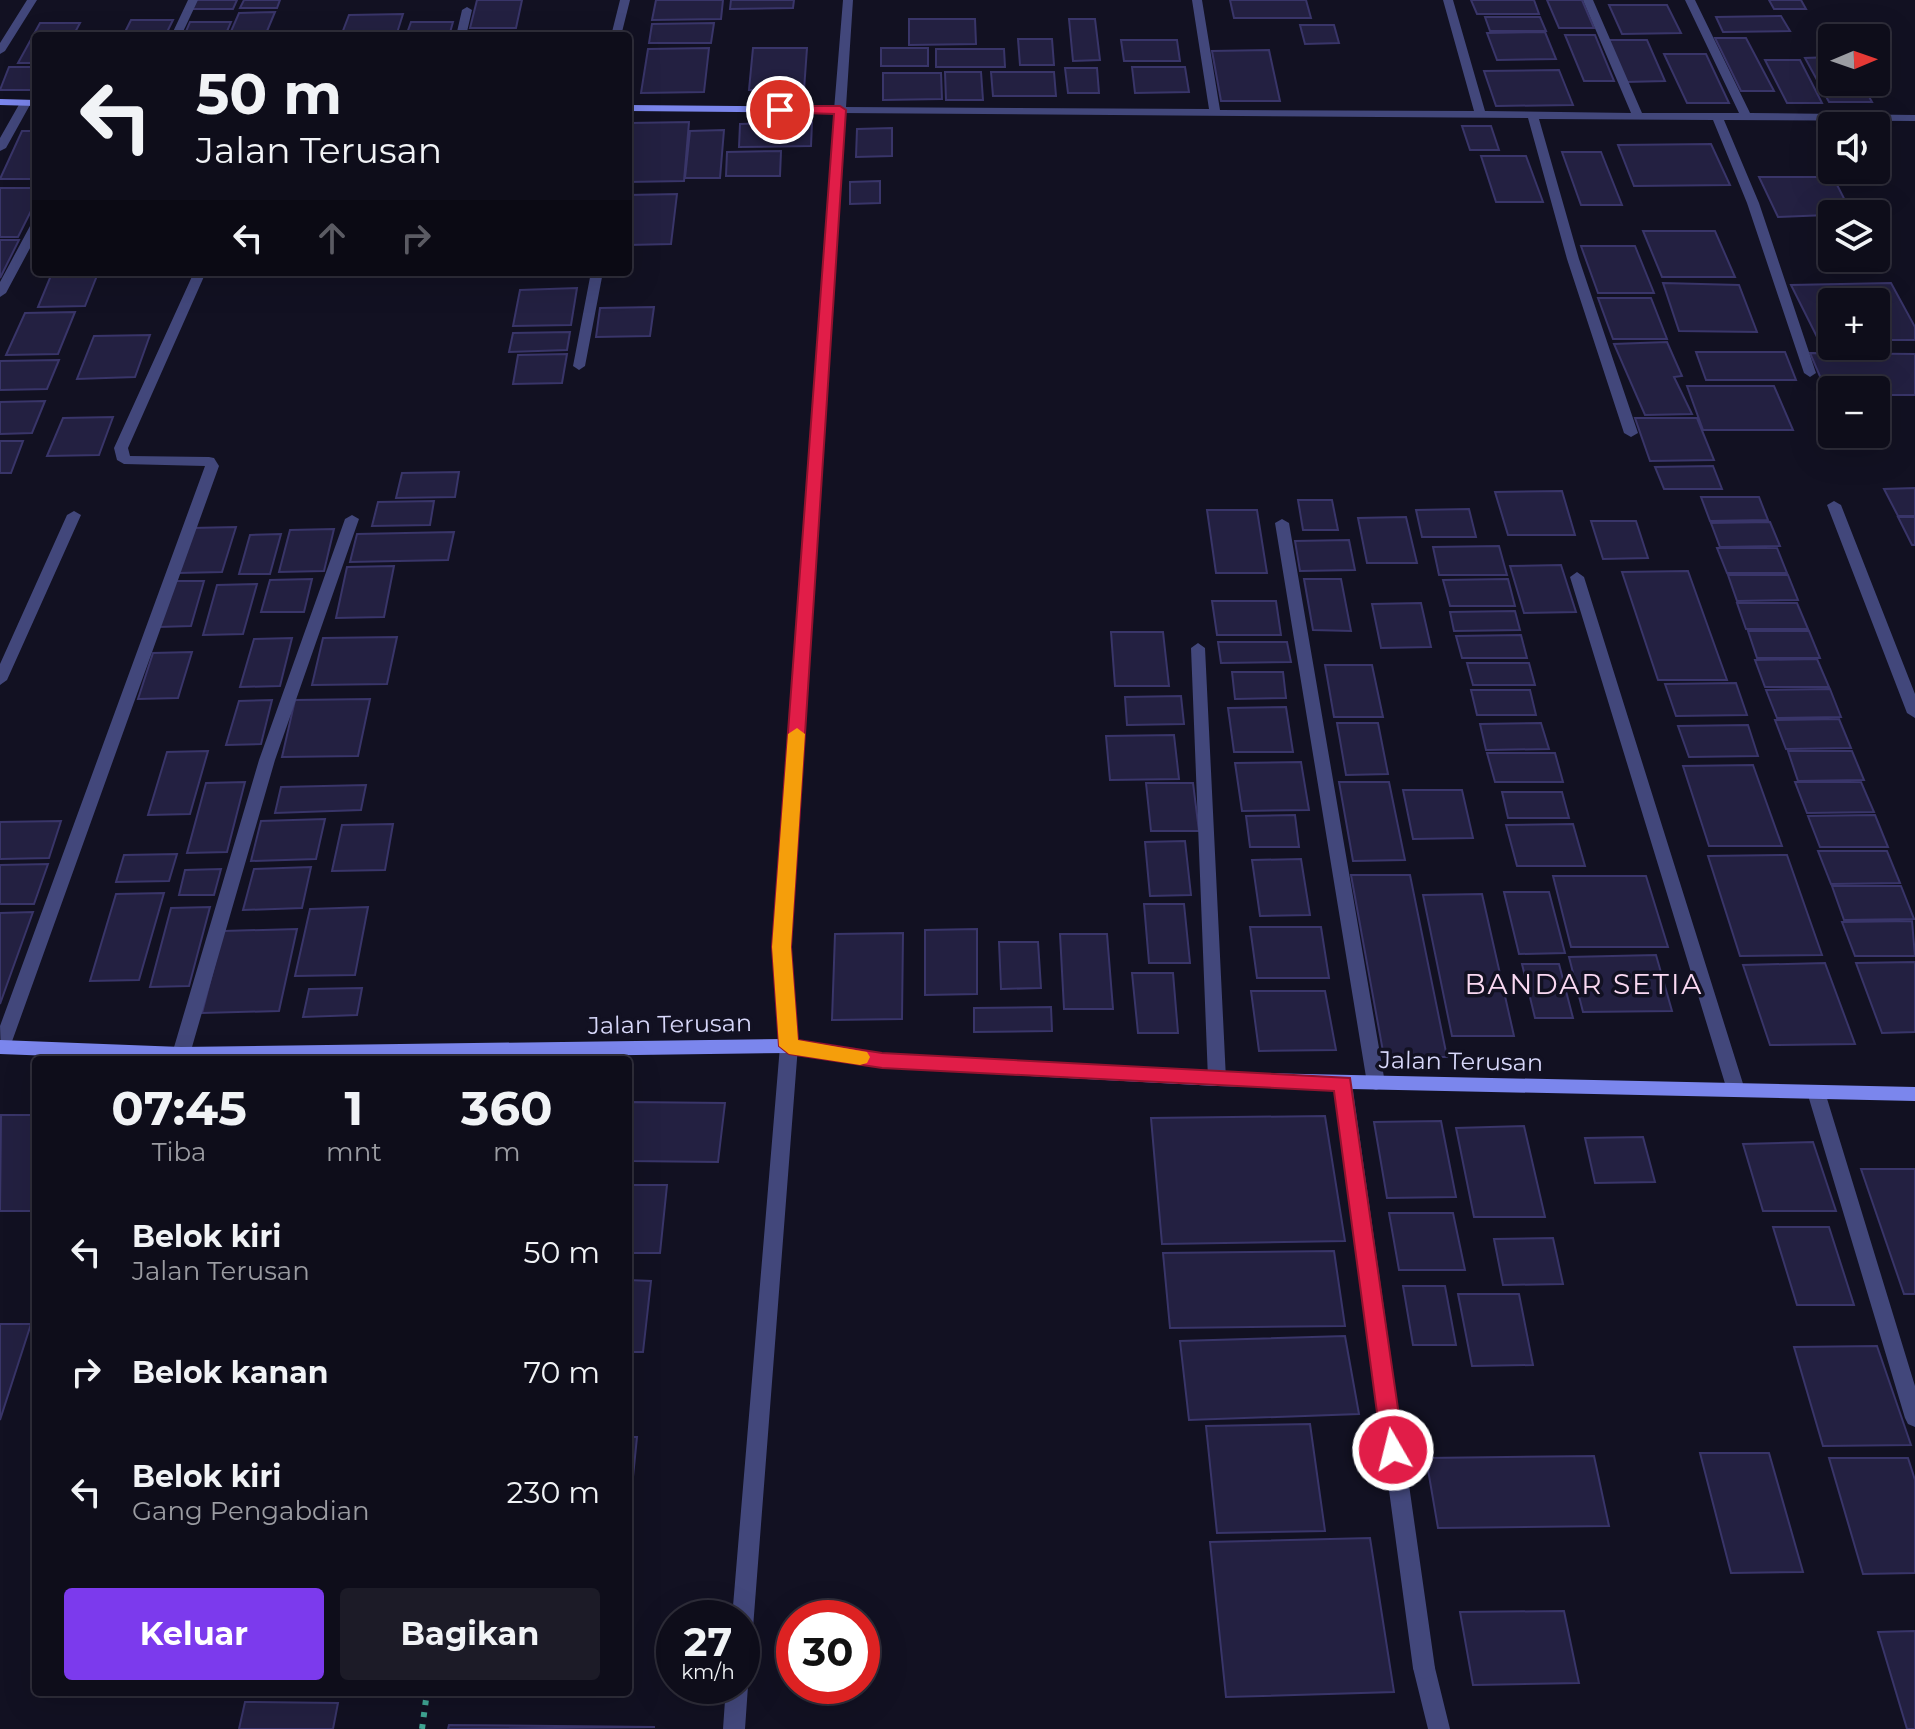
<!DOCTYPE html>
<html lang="id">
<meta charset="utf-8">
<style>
:root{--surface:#0e0d1a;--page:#1c1b27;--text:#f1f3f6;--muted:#9b9ca2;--line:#2e2d39;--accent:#7c3aed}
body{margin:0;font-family:Montserrat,sans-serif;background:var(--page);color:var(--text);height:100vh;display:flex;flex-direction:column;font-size:30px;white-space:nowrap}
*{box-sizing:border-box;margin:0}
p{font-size:26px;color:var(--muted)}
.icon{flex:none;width:44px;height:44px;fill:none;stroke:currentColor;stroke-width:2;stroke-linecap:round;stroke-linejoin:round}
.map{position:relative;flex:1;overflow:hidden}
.sheet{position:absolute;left:32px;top:1056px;width:600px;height:640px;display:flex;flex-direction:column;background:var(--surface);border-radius:8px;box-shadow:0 8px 32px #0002,0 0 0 2px var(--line)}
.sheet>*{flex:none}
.guide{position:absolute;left:32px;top:32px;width:600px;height:244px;border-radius:8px;box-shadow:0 8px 32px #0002,0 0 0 2px var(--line);background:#0e0d1a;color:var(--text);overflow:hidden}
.needle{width:52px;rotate:88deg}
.controls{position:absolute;left:1818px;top:24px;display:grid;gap:16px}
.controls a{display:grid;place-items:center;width:72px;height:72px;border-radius:8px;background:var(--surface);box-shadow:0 8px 32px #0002,0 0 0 2px var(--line);font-size:40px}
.speed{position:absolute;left:656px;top:1600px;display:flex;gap:16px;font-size:40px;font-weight:700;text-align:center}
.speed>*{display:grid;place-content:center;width:104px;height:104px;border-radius:50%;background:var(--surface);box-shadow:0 8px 32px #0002,0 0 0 2px var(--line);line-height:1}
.speed small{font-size:20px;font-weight:400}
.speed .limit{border:12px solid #d22;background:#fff;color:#111}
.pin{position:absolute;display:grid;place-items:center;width:68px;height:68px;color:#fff;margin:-34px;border:4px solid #fff;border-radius:50%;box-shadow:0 2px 8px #0007}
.me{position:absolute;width:88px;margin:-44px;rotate:352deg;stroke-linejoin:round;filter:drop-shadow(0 0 6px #0008)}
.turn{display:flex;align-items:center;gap:28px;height:168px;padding:0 32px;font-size:36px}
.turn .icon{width:104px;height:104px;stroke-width:2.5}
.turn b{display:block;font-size:56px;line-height:68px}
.lanes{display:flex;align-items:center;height:76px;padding:0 32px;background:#0003;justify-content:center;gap:40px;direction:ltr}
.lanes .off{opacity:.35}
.eta{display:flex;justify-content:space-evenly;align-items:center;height:136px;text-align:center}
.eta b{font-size:48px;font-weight:700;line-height:56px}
.button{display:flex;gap:16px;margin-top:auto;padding:16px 32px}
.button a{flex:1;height:92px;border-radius:8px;background:var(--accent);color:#fff;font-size:32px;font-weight:700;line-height:92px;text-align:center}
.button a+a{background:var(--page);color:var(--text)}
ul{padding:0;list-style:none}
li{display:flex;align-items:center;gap:24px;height:120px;padding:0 32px}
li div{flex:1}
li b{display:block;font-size:30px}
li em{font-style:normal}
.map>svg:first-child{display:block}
.building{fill:#232041;stroke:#393569;stroke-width:2}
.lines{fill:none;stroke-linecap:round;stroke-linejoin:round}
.path{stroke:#3fa694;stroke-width:6;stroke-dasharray:5 7;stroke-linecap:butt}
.lane{fill:#42477b;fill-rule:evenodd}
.street{fill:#42477b;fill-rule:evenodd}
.secondary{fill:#7b86ed;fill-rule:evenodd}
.route{fill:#e11d48;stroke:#92132f;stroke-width:2}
.slow{fill:#f59e0b}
.labels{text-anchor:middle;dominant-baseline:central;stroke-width:7;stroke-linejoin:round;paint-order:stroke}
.street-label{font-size:24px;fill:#d8d8fa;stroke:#121122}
.quarter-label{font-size:28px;letter-spacing:2px;fill:#fad9f2;stroke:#121122}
</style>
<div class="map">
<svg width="1915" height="1729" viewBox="0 0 1915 1729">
<rect width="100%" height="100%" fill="#121122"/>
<path class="building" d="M196,0H237L233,9H192Z
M244,0H280L277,8H240Z
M477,0H522L516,28H470Z
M656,0H723L721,19L652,20Z
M731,0H794L793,8L730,9Z
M1230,0H1306L1311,18H1234Z
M1471,0H1534L1539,14H1477Z
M1547,0H1582L1594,28H1559Z
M1769,0H1801L1806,9H1774Z
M1609,5H1667L1681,33L1622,34Z
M275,12L265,36H229L239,13Z
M403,14L396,36H341L349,15Z
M1781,16L1790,31L1723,32L1716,17Z
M1485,17H1540L1546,31H1490Z
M909,19H975L976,44L909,45Z
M1069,19H1095L1100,60L1073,61Z
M131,20H173L165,36H123Z
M190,22H231L225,36H184Z
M411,22H453L449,36H406Z
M40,23H80L73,36H36V63H18Z
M714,23L711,43H649L652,24Z
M1300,25H1334L1339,43L1305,44Z
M473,31H513L512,36H471Z
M1545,32L1556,59L1497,60L1487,33Z
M1565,35H1595L1614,81H1584Z
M1715,38H1746L1774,91H1741Z
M1018,39H1052L1054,65H1020Z
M1121,40H1177L1180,61H1124Z
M1608,40H1647L1665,81L1626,82Z
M709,48L704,92L641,93L648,49Z
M753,48H807L804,90H749Z
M881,48H928V66H881Z
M936,49H1004L1005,67H936Z
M1269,50L1280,101H1221L1212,51Z
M1664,54H1706L1729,103H1687Z
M1832,57V82H1861L1872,102H1829L1805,58Z
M1765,60H1800L1822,103H1787Z
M9,67H36V90H0Z
M1132,67H1185L1189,92L1135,93Z
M1065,68H1097L1099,93H1068Z
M1559,70L1573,105L1496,106L1484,71Z
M945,72H981L983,100H946Z
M991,72H1054L1056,96H993Z
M883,73H941L942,99L883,100Z
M689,122L684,181L628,182L630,123Z
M812,122L811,146L739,147L740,124Z
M1462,126H1491L1499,150H1470Z
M892,128V156L856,157L857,129Z
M724,130L720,178H685L690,131Z
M22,131H36V179H0Z
M1711,144L1730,185L1634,186L1618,145Z
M781,151L780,176H726L727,152Z
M1562,152H1601L1622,205H1581Z
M1481,156H1526L1543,202H1496Z
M1759,177H1833L1852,214L1778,217Z
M880,181V203L850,204V182Z
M0,188H36V201L18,237H0Z
M677,194L671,244L628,245V195Z
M1643,231H1715L1735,277H1662Z
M0,240H19L0,278Z
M1581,246H1635L1654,293H1598Z
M529,272H588L587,276L528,277Z
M52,273H98L85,306L38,307Z
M1663,283L1739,285L1757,332L1679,331Z
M1891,283L1915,327V340H1876V302H1832V341H1819L1791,285Z
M577,288L571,325L513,326L520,290Z
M1598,298H1651L1667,339H1613Z
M654,307L650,336L596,337L600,308Z
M75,312L58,354L6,355L25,313Z
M570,332L567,350L509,352L513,333Z
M150,335L135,377L77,379L94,336Z
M1667,342L1682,376L1674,377L1692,414L1645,415L1614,344Z
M1696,352H1785L1796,380H1706Z
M1810,353L1915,354V395H1876V390H1832V395H1828Z
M567,354L562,383L513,384L518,355Z
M59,360L47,389L0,390V361Z
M1687,386H1774L1793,430H1703Z
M45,401L32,433L0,434V402Z
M113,417L99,455L47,456L63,418Z
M1635,418H1697L1714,460L1650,461Z
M0,441H23L11,473H0Z
M1713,466L1722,489H1664L1655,467Z
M459,472L455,497L396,498L402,473Z
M1915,488V516H1898L1884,489Z
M1562,491L1575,535H1508L1495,492Z
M1701,497H1759L1768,520L1710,521Z
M1298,500H1332L1338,530H1303Z
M434,501L430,525L372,526L378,502Z
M1469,509L1476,537H1422L1416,510Z
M1207,510H1257L1267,573H1216Z
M1406,517L1417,563H1367L1358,518Z
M1898,517H1915V545H1912Z
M1591,521H1636L1648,558L1603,559Z
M1770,522L1780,546L1720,547L1711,523Z
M236,527L222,572L178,573L192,528Z
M334,529L324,571L279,572L290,530Z
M454,532L448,560L350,562L357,534Z
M281,534L270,574H239L250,535Z
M1349,540L1355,570L1300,571L1295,541Z
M1499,546L1507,575H1439L1433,547Z
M1717,548H1777L1787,573H1727Z
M1561,565L1576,612L1524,613L1510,566Z
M394,566L384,617L336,618L347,567Z
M1688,571L1727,680H1658L1622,572Z
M1728,575H1788L1798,600L1737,601Z
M312,579L304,612H261L270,580Z
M1304,579H1341L1351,631L1313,630Z
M1508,579L1515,606H1450L1443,580Z
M174,581H204L191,626L159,627Z
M257,584L243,634L203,635L217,585Z
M1212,601H1276L1281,635H1217Z
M1421,603L1431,647L1381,648L1372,604Z
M1737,603H1797L1808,629H1746Z
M1515,611L1520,630L1454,631L1450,612Z
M1748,631H1809L1820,658H1757Z
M1111,632H1163L1169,686H1115Z
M1521,635L1527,658H1462L1456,636Z
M397,637L387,684L312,685L323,638Z
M292,638L280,686L240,687L254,639Z
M1218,642H1287L1291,662L1221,663Z
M192,652L178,698L138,699L153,653Z
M1817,659L1829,687H1765L1755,660Z
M1467,663H1529L1535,685H1473Z
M1325,665H1372L1383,717H1334Z
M1232,672H1283L1286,698L1235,699Z
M1736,683L1747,715L1676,716L1665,684Z
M1830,689L1841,717L1777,718L1766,690Z
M1471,690H1530L1536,715H1477Z
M1181,696L1184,724L1127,725L1125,697Z
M370,699L358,756L282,757L295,700Z
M272,700L261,744L226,745L239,701Z
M1286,707L1293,752H1234L1228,708Z
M1839,719L1851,748L1786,749L1775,720Z
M1337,723H1378L1388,774L1346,775Z
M1541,723L1549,749L1486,750L1480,724Z
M1748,725L1758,756L1689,757L1678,726Z
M1174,735L1179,779L1110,780L1106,736Z
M208,751L190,814L148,815L167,752Z
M1788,751H1852L1864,780L1798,781Z
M1487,753H1555L1563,782H1495Z
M1301,762L1309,810L1242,811L1235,763Z
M1753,765L1782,846H1709L1683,766Z
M245,782L227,852L187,853L206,783Z
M1339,782H1389L1405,860L1353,861Z
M1795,782H1861L1874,812L1807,813Z
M1146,783H1193L1199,831H1151Z
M366,785L361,810L275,813L281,787Z
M1403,790H1462L1473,838L1413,839Z
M1502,792H1562L1569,818H1508Z
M1295,815L1299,847H1250L1246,816Z
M1875,815L1888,847H1820L1808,816Z
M325,819L316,859L251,861L261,821Z
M61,821L49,858L0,859V822Z
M393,824L385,870L332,871L342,825Z
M1573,824L1585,866H1517L1506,825Z
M1185,841L1191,895L1150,896L1145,842Z
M1818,851H1887L1900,883L1831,884Z
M177,854L169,881L116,882L124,855Z
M1787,855L1822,955L1740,956L1708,856Z
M1301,859L1310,915L1260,916L1252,860Z
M48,864L34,904H0V865Z
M311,867L302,908L243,910L254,869Z
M221,869L214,895H179L185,870Z
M1351,875H1410L1447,1057H1384Z
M1553,876H1646L1668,947H1571Z
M1832,886H1901L1914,919L1844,920Z
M1504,892H1549L1565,953L1519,954Z
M164,893L139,980L90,981L116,894Z
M1482,894L1514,1036H1452L1423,895Z
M1144,904H1184L1190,963H1149Z
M210,907L189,986L150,987L171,908Z
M368,907L355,975L295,976L310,909Z
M33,912L0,1004V913Z
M1912,921L1915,956H1855L1842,922Z
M1250,927H1321L1329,978H1257Z
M297,929L279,1011L202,1013L223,931Z
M977,929V994L925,995V930Z
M903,933L902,1019L832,1020L835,934Z
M1060,934H1107L1113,1009H1064Z
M999,942H1038L1041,988L1001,989Z
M1656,955L1672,1011L1583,1012L1569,957Z
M1915,962V1032L1882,1033L1856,963Z
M1825,963L1855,1044L1770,1045L1743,965Z
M1522,964H1559L1573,1018H1535Z
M1132,973H1173L1178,1033H1138Z
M362,988L357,1015L303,1017L309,989Z
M1251,991H1325L1336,1050L1259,1051Z
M1051,1007L1052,1031L974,1032V1008Z
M628,1102L725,1103L718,1162L628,1161Z
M1,1115H36V1211H0Z
M1325,1116L1345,1241L1162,1244L1151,1118Z
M1441,1121L1456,1197L1387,1198L1374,1122Z
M1524,1126L1545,1217H1474L1456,1128Z
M1643,1137L1655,1182L1595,1183L1585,1138Z
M1813,1142L1836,1211H1763L1743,1144Z
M1861,1169H1915V1294H1904Z
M628,1185H667L660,1253H628Z
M1389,1213H1453L1465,1270H1399Z
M1773,1227H1829L1854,1305H1797Z
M1553,1238L1563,1284L1503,1285L1494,1239Z
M1334,1251L1345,1326L1170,1328L1163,1253Z
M628,1280L651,1281L643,1352H628Z
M1403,1286H1445L1456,1345H1413Z
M1458,1294H1519L1533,1365L1472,1366Z
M0,1324H31L0,1420Z
M1345,1336L1359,1414L1189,1420L1180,1341Z
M1877,1346L1911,1445L1823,1446L1794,1347Z
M1310,1424L1325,1531L1217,1533L1206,1426Z
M628,1437H637L632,1487H628Z
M1700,1453H1769L1803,1572L1731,1573Z
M1594,1456L1609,1526L1438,1528L1426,1458Z
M1829,1458H1908L1915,1480V1573L1863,1574Z
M1370,1538L1394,1692L1226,1697L1210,1542Z
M1564,1611L1579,1683L1473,1685L1460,1612Z
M1915,1631V1729H1907L1878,1632Z
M461,1692H620V1696L461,1695Z
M245,1702L338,1703L333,1729H239Z
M449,1725L655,1727L448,1729Z"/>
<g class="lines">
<path class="path" d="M422,1729L427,1692"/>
<path class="lane" d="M1198,643L1205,648L1226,1079L1223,1084L1217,1086L1211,1084L1208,1079L1191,648Z
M1424,1657L1432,1661L1435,1668L1450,1729H1428L1413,1668L1416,1661Z"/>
<path class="street" d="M27,0H37L5,51L0,54V43Z
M188,0H198L181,36H171Z
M620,0H630L621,36H611Z
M843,0H853L846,107L1209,109L1192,0H1202L1220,110L1474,111L1443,0H1453L1485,111L1631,113L1583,0H1593L1642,113H1739L1685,0H1695L1750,113L1915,115V121L1724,120L1759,203L1816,373L1810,377L1804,373L1747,203L1713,120L1539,119L1579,259L1638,433L1631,437L1624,433L1567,259L1528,118L840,113L834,110Z
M467,7L472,10L466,36H456L462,10Z
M21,101L31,103L6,148L0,151V138Z
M36,222V237L6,293L0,297V282L30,226Z
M194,272H206L128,448L130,456L209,457L214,458L219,466L10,1047L7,1052L1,1054L0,1026L205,466L124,464L117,460L114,448Z
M591,272H603L585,366L579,370L573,366Z
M1834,501L1841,505L1915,694V718L1907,713L1827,505Z
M74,511L81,515L7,680L0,685V664L67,515Z
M352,515L359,519L275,760L190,1054L187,1059L178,1060L172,1054L259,760L345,519Z
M1282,519L1289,523L1385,1083L1382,1088L1376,1090L1370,1088L1367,1083L1275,523Z
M1577,572L1584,577L1745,1090L1742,1095L1736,1097L1730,1095L1727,1090L1570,577Z
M789,1039L795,1041L798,1046L753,1628L749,1635L742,1638V1618H732L780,1046L783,1041Z
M1343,1076L1349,1078L1352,1083L1435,1668L1432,1675L1424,1679L1416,1675L1413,1668L1334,1083L1337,1078Z
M1816,1085L1822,1087L1825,1092L1915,1386V1427L1908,1424L1905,1418L1807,1092L1810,1087Z
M742,1677L748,1686L745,1729H723L726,1686H742Z"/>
<path class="secondary" d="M0,99L36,100V106L0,105Z
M628,105L840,107L846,110L789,947L797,1040L882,1054L1217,1072L1915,1087V1101L1217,1086L882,1068L789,1053L249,1060H158L0,1054V1040L181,1047L780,1039L773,947L834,113L628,111Z"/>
</g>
<path class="route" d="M780,106H840L846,110L791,947L798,1040L882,1053L1350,1078L1404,1450L1401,1458L1393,1461L1385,1458L1382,1450L1334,1091L882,1068L789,1054L779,1046L772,947L834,114L775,112V107Z"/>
<path class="slow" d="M797,728L805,734L791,947L798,1040L867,1052L870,1057L867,1063L860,1065L789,1054L779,1046L772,947L788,734Z"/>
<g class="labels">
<g class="street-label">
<text transform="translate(670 1024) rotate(-1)">Jalan Terusan</text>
<text transform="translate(1461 1061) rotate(1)">Jalan Terusan</text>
</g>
<g class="quarter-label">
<text x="1584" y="984">BANDAR SETIA</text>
</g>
</g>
</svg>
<div class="controls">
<a><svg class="needle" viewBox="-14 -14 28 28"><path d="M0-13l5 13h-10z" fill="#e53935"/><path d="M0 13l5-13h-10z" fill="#9b9ca2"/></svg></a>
<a><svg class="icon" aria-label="sound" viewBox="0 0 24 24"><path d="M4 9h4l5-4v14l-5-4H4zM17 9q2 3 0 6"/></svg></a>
<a><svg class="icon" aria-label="layers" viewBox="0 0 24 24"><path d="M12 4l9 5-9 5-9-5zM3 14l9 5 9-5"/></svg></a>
<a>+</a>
<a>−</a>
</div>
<div class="speed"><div>27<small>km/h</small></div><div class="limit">30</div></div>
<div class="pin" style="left:780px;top:110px;background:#d93025"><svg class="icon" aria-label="arrive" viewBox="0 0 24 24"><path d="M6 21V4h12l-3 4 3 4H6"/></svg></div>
<svg class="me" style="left:1393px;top:1450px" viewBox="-20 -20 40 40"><circle r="17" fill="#e11d48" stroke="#fff" stroke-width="3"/><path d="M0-11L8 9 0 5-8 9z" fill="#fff"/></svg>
<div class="guide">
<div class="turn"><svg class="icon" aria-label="left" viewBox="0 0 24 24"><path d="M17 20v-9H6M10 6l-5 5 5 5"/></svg><div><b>50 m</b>Jalan Terusan</div></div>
<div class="lanes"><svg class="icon" aria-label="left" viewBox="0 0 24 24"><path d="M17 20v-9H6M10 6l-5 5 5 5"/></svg><svg class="icon off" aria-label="ahead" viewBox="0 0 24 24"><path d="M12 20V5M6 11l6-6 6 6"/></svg><svg class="icon off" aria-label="right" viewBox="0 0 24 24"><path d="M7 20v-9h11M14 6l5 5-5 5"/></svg></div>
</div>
<section class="sheet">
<div class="eta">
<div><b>07:45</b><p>Tiba</p></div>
<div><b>1</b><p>mnt</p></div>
<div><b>360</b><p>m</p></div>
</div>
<ul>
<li><svg class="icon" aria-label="left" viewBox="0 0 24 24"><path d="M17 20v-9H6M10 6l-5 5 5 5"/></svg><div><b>Belok kiri</b><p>Jalan Terusan</p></div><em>50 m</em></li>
<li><svg class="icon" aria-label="right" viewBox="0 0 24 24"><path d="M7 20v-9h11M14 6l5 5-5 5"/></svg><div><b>Belok kanan</b></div><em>70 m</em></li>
<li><svg class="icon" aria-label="left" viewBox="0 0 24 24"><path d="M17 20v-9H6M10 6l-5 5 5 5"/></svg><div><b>Belok kiri</b><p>Gang Pengabdian</p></div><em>230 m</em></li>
</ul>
<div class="button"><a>Keluar</a><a>Bagikan</a></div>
</section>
</div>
